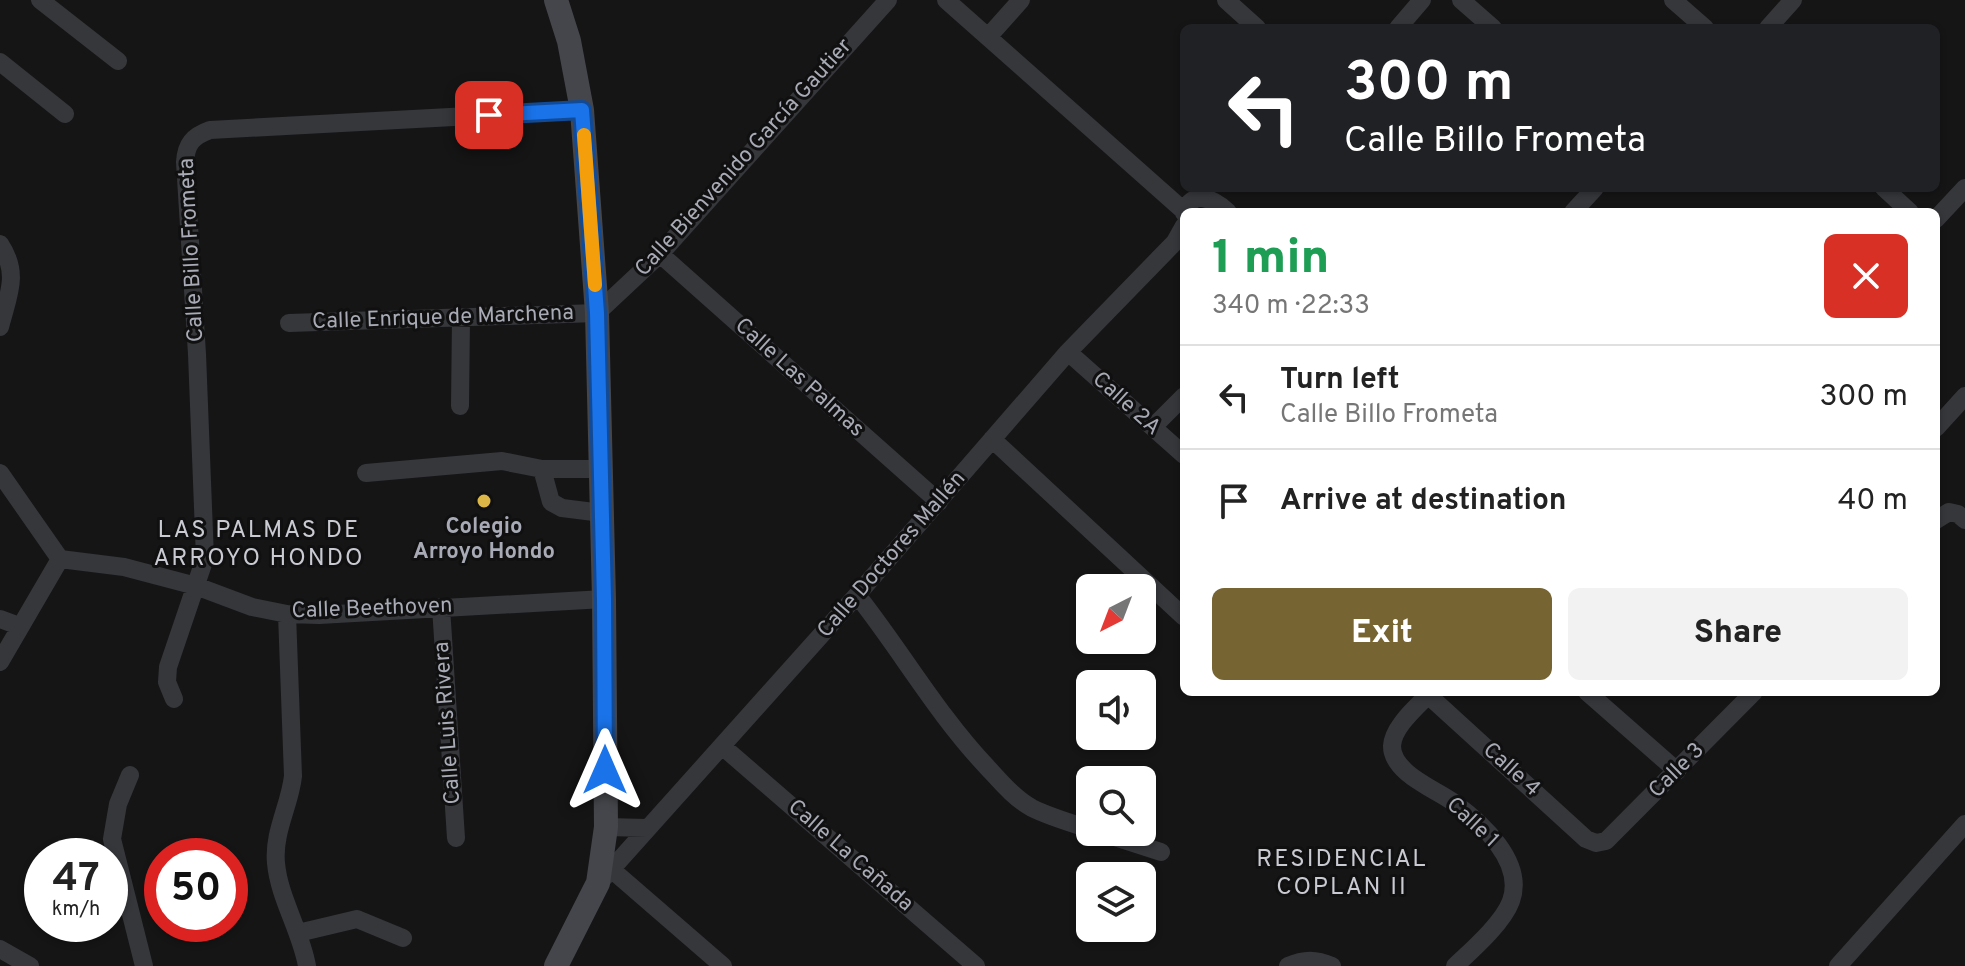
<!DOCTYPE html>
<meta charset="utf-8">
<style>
:root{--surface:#fff;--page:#f2f2f2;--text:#222;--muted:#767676;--line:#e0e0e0;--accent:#766533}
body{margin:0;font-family:Overpass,sans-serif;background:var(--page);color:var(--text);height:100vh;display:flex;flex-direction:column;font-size:30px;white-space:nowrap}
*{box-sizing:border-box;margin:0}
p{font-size:26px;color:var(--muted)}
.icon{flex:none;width:44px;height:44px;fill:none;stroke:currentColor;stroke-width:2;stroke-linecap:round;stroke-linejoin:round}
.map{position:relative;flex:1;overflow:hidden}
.panel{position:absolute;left:1180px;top:208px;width:760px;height:488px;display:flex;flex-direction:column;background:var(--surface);border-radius:12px;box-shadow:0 2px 6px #0004}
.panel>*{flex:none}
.banner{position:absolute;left:1180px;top:24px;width:760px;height:168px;border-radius:12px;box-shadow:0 2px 6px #0004;background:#202124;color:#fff;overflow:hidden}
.needle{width:52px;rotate:222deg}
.tools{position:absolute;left:1076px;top:574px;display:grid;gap:16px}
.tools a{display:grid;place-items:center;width:80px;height:80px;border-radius:12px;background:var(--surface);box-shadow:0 2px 6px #0004;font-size:40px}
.speed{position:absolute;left:24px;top:838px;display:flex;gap:16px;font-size:40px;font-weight:700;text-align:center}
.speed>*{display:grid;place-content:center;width:104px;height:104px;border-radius:50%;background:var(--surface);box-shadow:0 2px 6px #0004;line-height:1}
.speed small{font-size:20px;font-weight:400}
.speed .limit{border:12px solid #d22;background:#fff;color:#111}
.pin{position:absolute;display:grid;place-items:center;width:68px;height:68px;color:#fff;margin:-34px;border-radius:16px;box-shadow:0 4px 12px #0006}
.me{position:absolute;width:88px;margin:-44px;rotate:0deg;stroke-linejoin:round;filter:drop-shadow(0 0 6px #0008)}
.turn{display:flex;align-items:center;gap:28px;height:168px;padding:0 32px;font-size:36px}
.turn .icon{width:104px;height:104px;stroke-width:2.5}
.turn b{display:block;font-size:56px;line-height:68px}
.round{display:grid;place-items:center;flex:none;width:84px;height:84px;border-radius:12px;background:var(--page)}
.overview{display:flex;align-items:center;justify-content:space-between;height:136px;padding:0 32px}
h1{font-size:48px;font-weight:800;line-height:60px;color:#1e9e55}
.button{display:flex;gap:16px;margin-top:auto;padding:16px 32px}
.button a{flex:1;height:92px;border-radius:12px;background:var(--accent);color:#fff;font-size:32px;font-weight:800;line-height:92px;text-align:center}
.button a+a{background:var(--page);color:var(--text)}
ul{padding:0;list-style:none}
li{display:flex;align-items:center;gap:24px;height:104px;padding:0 32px;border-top:2px solid var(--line)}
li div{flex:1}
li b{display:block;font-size:30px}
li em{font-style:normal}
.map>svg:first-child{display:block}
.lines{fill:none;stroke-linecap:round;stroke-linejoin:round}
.minor{stroke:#36373b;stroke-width:18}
.secondary{stroke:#45464b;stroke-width:24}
.route-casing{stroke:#114b97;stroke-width:20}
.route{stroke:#1a73e8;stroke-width:14}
.slow{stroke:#f59e0b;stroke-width:14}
.poi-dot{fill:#dcb747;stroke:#101011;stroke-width:3}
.labels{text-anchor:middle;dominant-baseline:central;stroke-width:6;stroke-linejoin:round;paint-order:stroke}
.street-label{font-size:22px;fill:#a8abb5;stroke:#101011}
.poi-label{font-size:22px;font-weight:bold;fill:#a8abb5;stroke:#101011}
.neighbourhood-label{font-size:24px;letter-spacing:2px;fill:#c9cad2;stroke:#101011}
</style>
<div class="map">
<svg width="1965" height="966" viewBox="0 0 1965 966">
<rect width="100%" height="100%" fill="#151516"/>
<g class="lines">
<path class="minor" d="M40,0L118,61
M946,0L1184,211
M1226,0L1257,28
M1461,0L1493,28
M1673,0L1705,28
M1398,28L1422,0
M1768,28L1793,0
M988,37L1021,0
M0,62L65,114
M1884,188L1910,212
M1573,212L1595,188
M1184,213C1192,188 1214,199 1228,212
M1936,219L1965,188
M0,244C20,274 8,295 0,327
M660,254L939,502
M289,323L597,313L660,254L888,0
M1068,352L1184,455
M460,406L461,318
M1153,427L1184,396
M1936,428L1965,396
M992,439L1184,617
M542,469L551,502L562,508L602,513
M0,473L60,559L124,567L196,586L252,607L287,614L319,615L604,599
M366,473L502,461L542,469H601
M1936,520L1949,512L1958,514L1965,520
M857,595C902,652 937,714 987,767C1000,781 1015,799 1032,808C1050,817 1071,823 1090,829
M441,607L456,838
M287,614L293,776C290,805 273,832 276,863C279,898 301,931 307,966
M0,619L19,626
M0,662L60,559
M1431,692C1418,706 1393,726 1392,746C1392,773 1435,789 1453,802C1482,823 1525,862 1511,901C1503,923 1472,950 1455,966
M1587,692L1677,771
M1428,695L1586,839L1596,843L1606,841L1754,692
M174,699L167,682L168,667L205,558L197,354L185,162C186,144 193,136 210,130L582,110
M722,746L976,966
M130,775L118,804L112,839L144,966
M606,827L647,828
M1099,832L1161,852
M611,869L723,966
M599,883L857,595L1068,352L1175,242L1184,226
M298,933L357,919L403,938
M0,949L30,966
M1288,966C1304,959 1316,959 1332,966
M1838,966L1965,824"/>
<path class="secondary" d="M556,966L598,883L606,827L604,599L597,313L582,110L569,41L556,0"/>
</g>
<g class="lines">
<defs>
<path id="route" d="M489,115L582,110L597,313L604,599L605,770"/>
</defs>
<use href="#route" class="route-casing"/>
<use href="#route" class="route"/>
<path class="slow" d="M584,135L595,285"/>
</g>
<circle class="poi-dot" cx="484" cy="501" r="8"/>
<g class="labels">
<g class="street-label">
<text transform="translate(744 158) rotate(-48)">Calle Bienvenido García Gautier</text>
<text transform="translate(192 250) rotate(-93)">Calle Billo Frometa</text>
<text transform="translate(443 318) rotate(-2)">Calle Enrique de Marchena</text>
<text transform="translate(799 378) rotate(42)">Calle Las Palmas</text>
<text transform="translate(1126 404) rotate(42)">Calle 2A</text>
<text transform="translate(892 555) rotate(-49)">Calle Doctores Mallén</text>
<text transform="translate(372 609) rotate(-2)">Calle Beethoven</text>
<text transform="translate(448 723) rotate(-94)">Calle Luis Rivera</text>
<text transform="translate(1511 770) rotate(42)">Calle 4</text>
<text transform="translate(1677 771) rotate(-45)">Calle 3</text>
<text transform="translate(1472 823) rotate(43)">Calle 1</text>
<text transform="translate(850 856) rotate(41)">Calle La Cañada</text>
</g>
<g class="poi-label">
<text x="484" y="527">Colegio<tspan x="484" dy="25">Arroyo Hondo</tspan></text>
</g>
<g class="neighbourhood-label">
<text x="259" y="531">LAS PALMAS DE<tspan x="259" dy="28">ARROYO HONDO</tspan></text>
<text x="1342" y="860">RESIDENCIAL<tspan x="1342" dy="28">COPLAN II</tspan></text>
</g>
</g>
</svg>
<div class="tools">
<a><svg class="needle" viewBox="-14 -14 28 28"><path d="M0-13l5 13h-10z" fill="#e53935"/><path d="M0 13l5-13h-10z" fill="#767676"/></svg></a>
<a><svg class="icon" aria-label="sound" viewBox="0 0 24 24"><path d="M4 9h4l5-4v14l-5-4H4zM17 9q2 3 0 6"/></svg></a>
<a><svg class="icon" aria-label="search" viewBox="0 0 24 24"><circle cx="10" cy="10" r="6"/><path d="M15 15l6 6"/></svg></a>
<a><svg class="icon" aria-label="layers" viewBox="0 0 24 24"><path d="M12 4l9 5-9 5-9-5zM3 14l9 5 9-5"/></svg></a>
</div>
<div class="speed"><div>47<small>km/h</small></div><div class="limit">50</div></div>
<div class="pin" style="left:489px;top:115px;background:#d93025"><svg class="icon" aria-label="arrive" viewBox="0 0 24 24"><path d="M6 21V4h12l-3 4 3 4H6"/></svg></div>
<svg class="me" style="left:605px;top:770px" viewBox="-20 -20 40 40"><path d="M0-17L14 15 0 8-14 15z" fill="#1a73e8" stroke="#fff" stroke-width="4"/></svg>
<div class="banner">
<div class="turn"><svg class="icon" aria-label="left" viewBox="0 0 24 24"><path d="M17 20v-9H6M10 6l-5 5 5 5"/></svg><div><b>300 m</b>Calle Billo Frometa</div></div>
</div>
<section class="panel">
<div class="overview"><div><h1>1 min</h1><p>340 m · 22:33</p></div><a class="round" style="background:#d93025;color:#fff"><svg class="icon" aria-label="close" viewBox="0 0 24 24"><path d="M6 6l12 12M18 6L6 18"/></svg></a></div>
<ul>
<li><svg class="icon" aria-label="left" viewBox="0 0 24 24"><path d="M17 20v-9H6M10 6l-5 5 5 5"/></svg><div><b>Turn left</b><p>Calle Billo Frometa</p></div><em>300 m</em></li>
<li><svg class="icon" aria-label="arrive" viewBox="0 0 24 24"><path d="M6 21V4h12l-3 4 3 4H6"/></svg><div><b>Arrive at destination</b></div><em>40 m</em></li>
</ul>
<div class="button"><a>Exit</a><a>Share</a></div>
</section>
</div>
